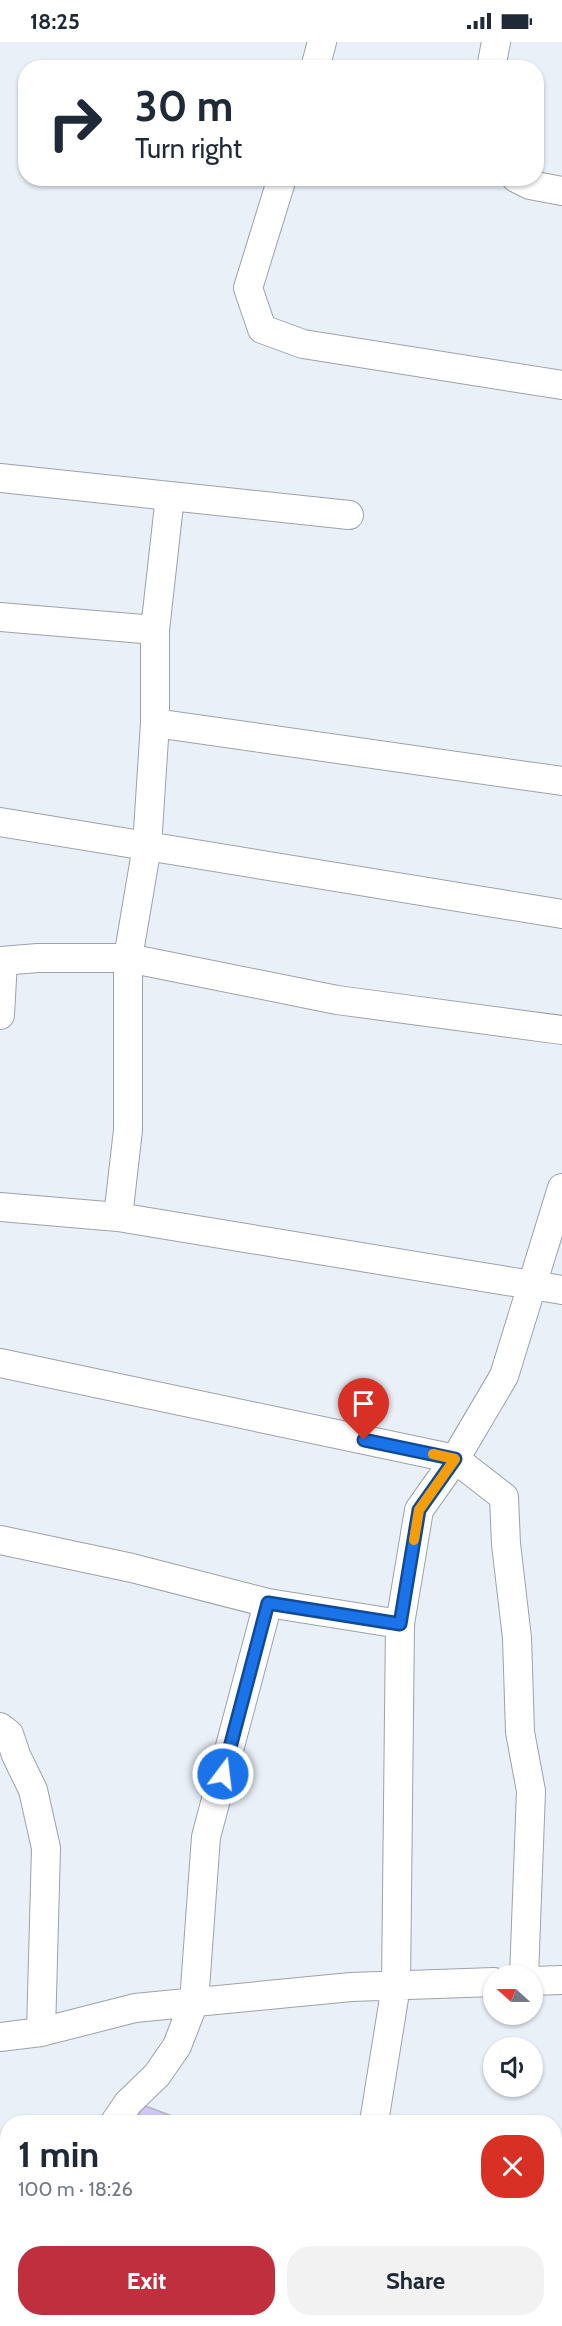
<!DOCTYPE html>
<meta charset="utf-8">
<style>
:root{--surface:#fff;--page:#f2f2f3;--text:#1f2937;--muted:#747a83;--accent:#bf2f3d}
body{margin:0;font-family:Cabin,sans-serif;background:var(--page);color:var(--text);height:100vh;display:flex;flex-direction:column;font-size:22px;white-space:nowrap}
*{box-sizing:border-box;margin:0}
p{font-size:20px;color:var(--muted)}
.icon{flex:none;width:33px;height:33px;fill:none;stroke:currentColor;stroke-width:2;stroke-linecap:round;stroke-linejoin:round}
.map{position:relative;flex:1;overflow:hidden}
.details{position:absolute;left:0px;top:2073px;width:562px;height:212px;display:flex;flex-direction:column;background:var(--surface);border-radius:24px 24px 0 0;box-shadow:0 2px 4px #0004}
.details>*{flex:none}
.banner{position:absolute;left:18px;top:18px;width:526px;height:126px;border-radius:24px;box-shadow:0 2px 4px #0004;background:#fff;color:var(--text);overflow:hidden}
.needle{width:39px;rotate:291deg}
.buttons{position:absolute;left:483px;top:1923px;display:grid;gap:12px}
.buttons a{display:grid;place-items:center;width:60px;height:60px;border-radius:50%;background:var(--surface);box-shadow:0 2px 4px #0004;font-size:30px}
.pin{position:absolute;display:grid;place-items:center;width:51px;height:51px;color:#fff;margin:-62px -26px;border-radius:50% 50% 50% 0;rotate:-45deg;box-shadow:0 0 6px #0007}
.pin .icon{rotate:45deg}
.me{position:absolute;width:66px;margin:-33px;rotate:15deg;stroke-linejoin:round;filter:drop-shadow(0 0 4px #0008)}
.turn{display:flex;align-items:center;gap:21px;height:126px;padding:0 18px;font-size:27px}
.turn .icon{width:78px;height:78px;stroke-width:2.5}
.turn b{display:block;font-size:42px;line-height:51px}
.round{display:grid;place-items:center;flex:none;width:63px;height:63px;border-radius:24px;background:var(--page)}
.overview{display:flex;align-items:center;justify-content:space-between;height:102px;padding:0 18px}
h1{font-size:36px;font-weight:800;line-height:45px}
.action{display:flex;gap:12px;margin-top:auto;padding:12px 18px}
.action a{flex:1;height:69px;border-radius:24px;background:var(--accent);color:#fff;font-size:24px;font-weight:800;line-height:69px;text-align:center}
.action a+a{background:var(--page);color:var(--text)}
.status{display:flex;justify-content:space-between;align-items:center;height:42px;padding:0 30px;background:var(--surface);direction:ltr}
.status svg{height:16px;fill:currentColor}
.map>svg:first-child{display:block}
.building{fill:#d0c7fa;stroke:#b6b5be;stroke-width:1.5}
.lines{fill:none;stroke-linecap:round;stroke-linejoin:round}
.minor-casing{stroke:#9ca2aa;stroke-width:30}
.minor{stroke:#fff;stroke-width:28}
.route-casing{stroke:#114b97;stroke-width:15}
.route{stroke:#1a73e8;stroke-width:10}
.slow{stroke:#f59e0b;stroke-width:10}
</style>
<div class="status"><b>18:25</b><svg viewBox="0 0 49 12"><path d="M0 12V9h3v3zM5 12V6h3v6zM10 12V3h3v9zM15 12V0h3v12zM26 1h20v11H26zM47 4h2v5h-2z"/></svg></div>
<div class="map">
<svg width="562" height="2284" viewBox="0 0 562 2284">
<rect width="100%" height="100%" fill="#eaf0f8"/>
<path class="building" d="M143,2063L185,2079V2080H136Z"/>
<g class="lines">
<defs>
<path id="minor" d="M315,26L322,0
M491,26L496,0
M282,136L248,246L262,287L303,302L562,343
M516,136L530,143L562,149
M0,436L349,473
M0,575L155,588
M155,681L562,739
M0,780L562,872
M0,919L38,916H128L337,958L562,988
M0,973L3,919
M0,1165L118,1175L562,1248
M118,1175L128,1088V916L147,804L155,681V588L170,454
M0,1321L455,1417L419,1468L400,1582L396,1944L374,2080
M0,1498L132,1526L268,1561L400,1582
M0,1685L9,1692L16,1713L33,1748L46,1806L41,1990
M524,1934L531,1749L520,1690L517,1596L506,1502L504,1455L455,1417L504,1334L562,1146
M532,1939L562,1938
M0,1995L41,1990L135,1966L351,1945L494,1940
M115,2080L128,2061L157,2033L177,2004L194,1960L206,1795L268,1561
M0,2148L8,2150
M555,2182L562,2183
M0,2223L8,2215
M550,2277V2284
M277,2284L278,2277"/>
</defs>
<use href="#minor" class="minor-casing"/>
<use href="#minor" class="minor"/>
</g>
<g class="lines">
<defs>
<path id="route" d="M223,1732L268,1561L400,1582L419,1468L455,1417L364,1398"/>
</defs>
<use href="#route" class="route-casing"/>
<use href="#route" class="route"/>
<path class="slow" d="M414,1498L419,1468L455,1417L433,1412"/>
</g>
</svg>
<div class="buttons">
<a><svg class="needle" viewBox="-14 -14 28 28"><path d="M0-13l5 13h-10z" fill="#e53935"/><path d="M0 13l5-13h-10z" fill="#747a83"/></svg></a>
<a><svg class="icon" aria-label="sound" viewBox="0 0 24 24"><path d="M4 9h4l5-4v14l-5-4H4zM17 9q2 3 0 6"/></svg></a>
</div>
<div class="pin" style="left:364px;top:1398px;background:#d93025"><svg class="icon" aria-label="arrive" viewBox="0 0 24 24"><path d="M6 21V4h12l-3 4 3 4H6"/></svg></div>
<svg class="me" style="left:223px;top:1732px" viewBox="-20 -20 40 40"><circle r="17" fill="#1a73e8" stroke="#fff" stroke-width="3"/><path d="M0-11L8 9 0 5-8 9z" fill="#fff"/></svg>
<div class="banner">
<div class="turn"><svg class="icon" aria-label="right" viewBox="0 0 24 24"><path d="M7 20v-9h11M14 6l5 5-5 5"/></svg><div><b>30 m</b>Turn right</div></div>
</div>
<section class="details">
<div class="overview"><div><h1>1 min</h1><p>100 m · 18:26</p></div><a class="round" style="background:#d93025;color:#fff"><svg class="icon" aria-label="close" viewBox="0 0 24 24"><path d="M6 6l12 12M18 6L6 18"/></svg></a></div>
<div class="action"><a>Exit</a><a>Share</a></div>
</section>
</div>
